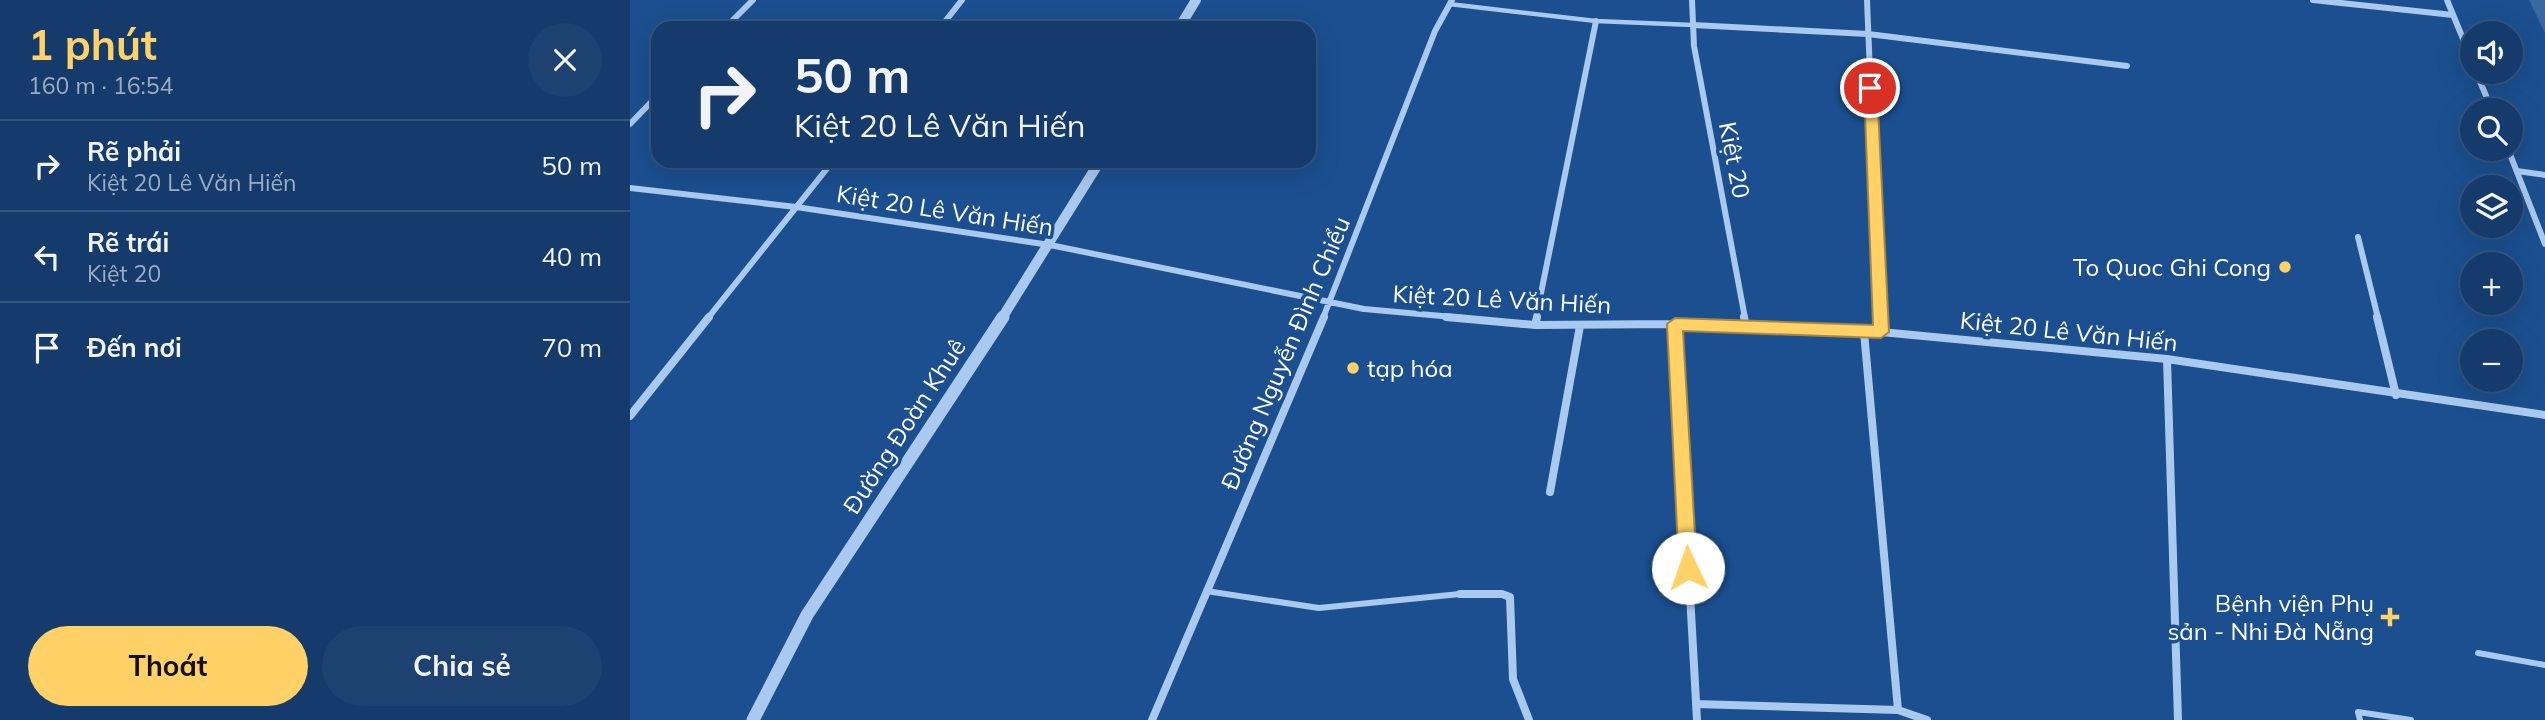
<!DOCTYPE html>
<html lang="vi">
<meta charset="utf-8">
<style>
:root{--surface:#143b6b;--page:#1d4271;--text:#f1f3f6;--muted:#9dadc1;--line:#33557e;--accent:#ffd166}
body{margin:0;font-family:Mulish,sans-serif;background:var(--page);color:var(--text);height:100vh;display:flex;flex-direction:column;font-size:26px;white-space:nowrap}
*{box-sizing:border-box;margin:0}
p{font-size:23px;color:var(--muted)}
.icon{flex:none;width:38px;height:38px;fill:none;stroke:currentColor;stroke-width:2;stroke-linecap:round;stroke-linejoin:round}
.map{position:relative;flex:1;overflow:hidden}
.panel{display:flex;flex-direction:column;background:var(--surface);width:630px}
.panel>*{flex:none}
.banner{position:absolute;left:21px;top:21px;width:665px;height:147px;border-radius:21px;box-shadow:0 7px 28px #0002,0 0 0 2px var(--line);background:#143b6b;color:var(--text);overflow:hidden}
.controls{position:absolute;left:1830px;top:21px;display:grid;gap:14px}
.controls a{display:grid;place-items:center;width:63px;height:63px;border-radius:50%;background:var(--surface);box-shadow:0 7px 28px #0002,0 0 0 2px var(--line);font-size:35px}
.pin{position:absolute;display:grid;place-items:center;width:60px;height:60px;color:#fff;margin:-30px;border:4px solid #fff;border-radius:50%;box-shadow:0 2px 7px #0007}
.me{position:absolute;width:77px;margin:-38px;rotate:357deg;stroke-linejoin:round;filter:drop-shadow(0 0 5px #0008)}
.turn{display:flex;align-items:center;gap:24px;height:147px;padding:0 28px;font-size:32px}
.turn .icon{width:91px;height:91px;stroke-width:2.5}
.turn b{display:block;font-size:49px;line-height:60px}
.round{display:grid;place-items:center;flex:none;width:74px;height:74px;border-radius:37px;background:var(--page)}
.summary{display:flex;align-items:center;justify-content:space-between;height:119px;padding:0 28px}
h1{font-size:42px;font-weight:700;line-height:52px;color:var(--accent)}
.button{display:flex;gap:14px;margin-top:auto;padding:14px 28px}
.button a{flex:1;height:80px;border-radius:42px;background:var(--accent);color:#111;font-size:28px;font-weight:700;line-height:80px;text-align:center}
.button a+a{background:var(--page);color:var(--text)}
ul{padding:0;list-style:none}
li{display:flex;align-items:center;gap:21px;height:91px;padding:0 28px;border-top:2px solid var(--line)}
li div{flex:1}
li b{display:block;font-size:26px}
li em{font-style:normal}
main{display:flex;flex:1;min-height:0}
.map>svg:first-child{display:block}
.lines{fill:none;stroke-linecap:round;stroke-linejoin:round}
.service-far1{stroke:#a9c9ee;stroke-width:4.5}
.service{stroke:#a9c9ee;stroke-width:6}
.minor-far1{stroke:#a9c9ee;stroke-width:6}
.minor{stroke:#a9c9ee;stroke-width:8}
.tertiary-far1{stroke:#a9c9ee;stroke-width:10}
.tertiary{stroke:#a9c9ee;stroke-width:13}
.wall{fill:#3a679d}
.route{fill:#ffd166;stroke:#a68842;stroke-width:2}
.poi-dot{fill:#ffd166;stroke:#1b4f8f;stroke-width:2.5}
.labels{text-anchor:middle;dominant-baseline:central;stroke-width:7;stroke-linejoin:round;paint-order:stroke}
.street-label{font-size:24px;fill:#fff;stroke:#1b4f8f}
.poi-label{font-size:24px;fill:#fff;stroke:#1b4f8f;text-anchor:end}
</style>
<main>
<section class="panel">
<div class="summary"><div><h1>1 phút</h1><p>160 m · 16:54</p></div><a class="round"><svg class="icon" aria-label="close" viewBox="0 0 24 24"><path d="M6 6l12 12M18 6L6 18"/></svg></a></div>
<ul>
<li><svg class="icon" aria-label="right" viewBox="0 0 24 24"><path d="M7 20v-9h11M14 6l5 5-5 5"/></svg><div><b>Rẽ phải</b><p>Kiệt 20 Lê Văn Hiến</p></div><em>50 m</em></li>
<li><svg class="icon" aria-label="left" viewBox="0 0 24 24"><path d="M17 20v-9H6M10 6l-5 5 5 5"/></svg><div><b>Rẽ trái</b><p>Kiệt 20</p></div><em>40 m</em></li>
<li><svg class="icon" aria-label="arrive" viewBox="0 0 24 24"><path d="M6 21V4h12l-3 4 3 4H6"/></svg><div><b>Đến nơi</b></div><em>70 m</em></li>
</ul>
<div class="button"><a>Thoát</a><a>Chia sẻ</a></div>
</section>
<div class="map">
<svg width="1915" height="720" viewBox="0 0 1915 720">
<rect width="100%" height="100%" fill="#1b4f8f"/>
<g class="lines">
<path class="service-far1" d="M819,4L966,21L1063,25"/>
<path class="service" d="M576,591L689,608L830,594
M1848,653L1915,665
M1730,720L1728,712L1781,720"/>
<path class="minor-far1" d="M1062,0L1064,46L1115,318
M1237,0L1250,318
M1683,0L1823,15
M1817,0L1843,63
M1063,25L1238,34L1497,66
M95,28L123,0
M310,28L332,0
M1846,72L1862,110
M0,124L28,95
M1878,149L1915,244
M1887,171L1915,175
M0,188L166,207L420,245L734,309L834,318
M1728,237L1748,318
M78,318L203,161
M693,318L805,31L822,0
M906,318L966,21"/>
<path class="minor" d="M816,317L905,325L1045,324L1251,332L1537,359L1915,415
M1114,317L1116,326
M1250,317L1251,332
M1747,317L1766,395
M1045,324L1067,720
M905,325L907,317
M1537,359L1548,720
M0,416L79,317
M920,492L950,326
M830,594H872L880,597L883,679L899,720
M1066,704L1268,710L1234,332
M1268,710L1297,720
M522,720L694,317"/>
<path class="tertiary-far1" d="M549,28L566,0
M372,318L470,161"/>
<path class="tertiary" d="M123,720L177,615L373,317"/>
</g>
<path class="wall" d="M1899,0H1915V33Z"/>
<path class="route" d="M1240,84L1247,88L1259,332L1251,338L1053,331L1067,568L1065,574L1058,577L1052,574L1049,568L1037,324L1045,318L1243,325L1234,88Z"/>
<g class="poi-dot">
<circle cx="1655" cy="267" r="7"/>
<circle cx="723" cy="368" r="7"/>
<path d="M1756.5 606.5h7v7h7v7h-7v7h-7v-7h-7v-7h7z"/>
</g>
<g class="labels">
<g class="street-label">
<text transform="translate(1105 160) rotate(79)">Kiệt 20</text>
<text transform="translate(315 210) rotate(9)">Kiệt 20 Lê Văn Hiến</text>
<text transform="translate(872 299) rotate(3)">Kiệt 20 Lê Văn Hiến</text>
<text transform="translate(1439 331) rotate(6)">Kiệt 20 Lê Văn Hiến</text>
<text transform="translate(655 353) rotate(-67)">Đường Nguyễn Đình Chiểu</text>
<text transform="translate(274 426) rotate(-57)">Đường Đoàn Khuê</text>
</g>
<g class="poi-label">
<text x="1641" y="267">To Quoc Ghi Cong</text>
<text x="737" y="368" text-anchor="start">tạp hóa</text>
<text x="1744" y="603">Bệnh viện Phụ<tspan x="1744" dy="28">sản - Nhi Đà Nẵng</tspan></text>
</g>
</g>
</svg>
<div class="controls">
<a><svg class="icon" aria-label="sound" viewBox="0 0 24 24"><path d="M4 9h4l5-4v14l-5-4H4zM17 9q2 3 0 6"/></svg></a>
<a><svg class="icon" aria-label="search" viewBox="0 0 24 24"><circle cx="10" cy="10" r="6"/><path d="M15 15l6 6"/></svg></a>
<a><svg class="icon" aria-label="layers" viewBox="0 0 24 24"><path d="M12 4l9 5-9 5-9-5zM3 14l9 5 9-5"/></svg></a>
<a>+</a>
<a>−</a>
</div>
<div class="pin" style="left:1240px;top:88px;background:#d93025"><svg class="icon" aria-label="arrive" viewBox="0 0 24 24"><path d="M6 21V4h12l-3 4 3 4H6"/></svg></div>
<svg class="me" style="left:1058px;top:568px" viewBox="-20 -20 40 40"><circle r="19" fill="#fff"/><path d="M0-13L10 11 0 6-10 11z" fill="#ffd166"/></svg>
<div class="banner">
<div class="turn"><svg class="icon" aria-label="right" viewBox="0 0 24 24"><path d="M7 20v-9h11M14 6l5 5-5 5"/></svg><div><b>50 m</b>Kiệt 20 Lê Văn Hiến</div></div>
</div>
</div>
</main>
